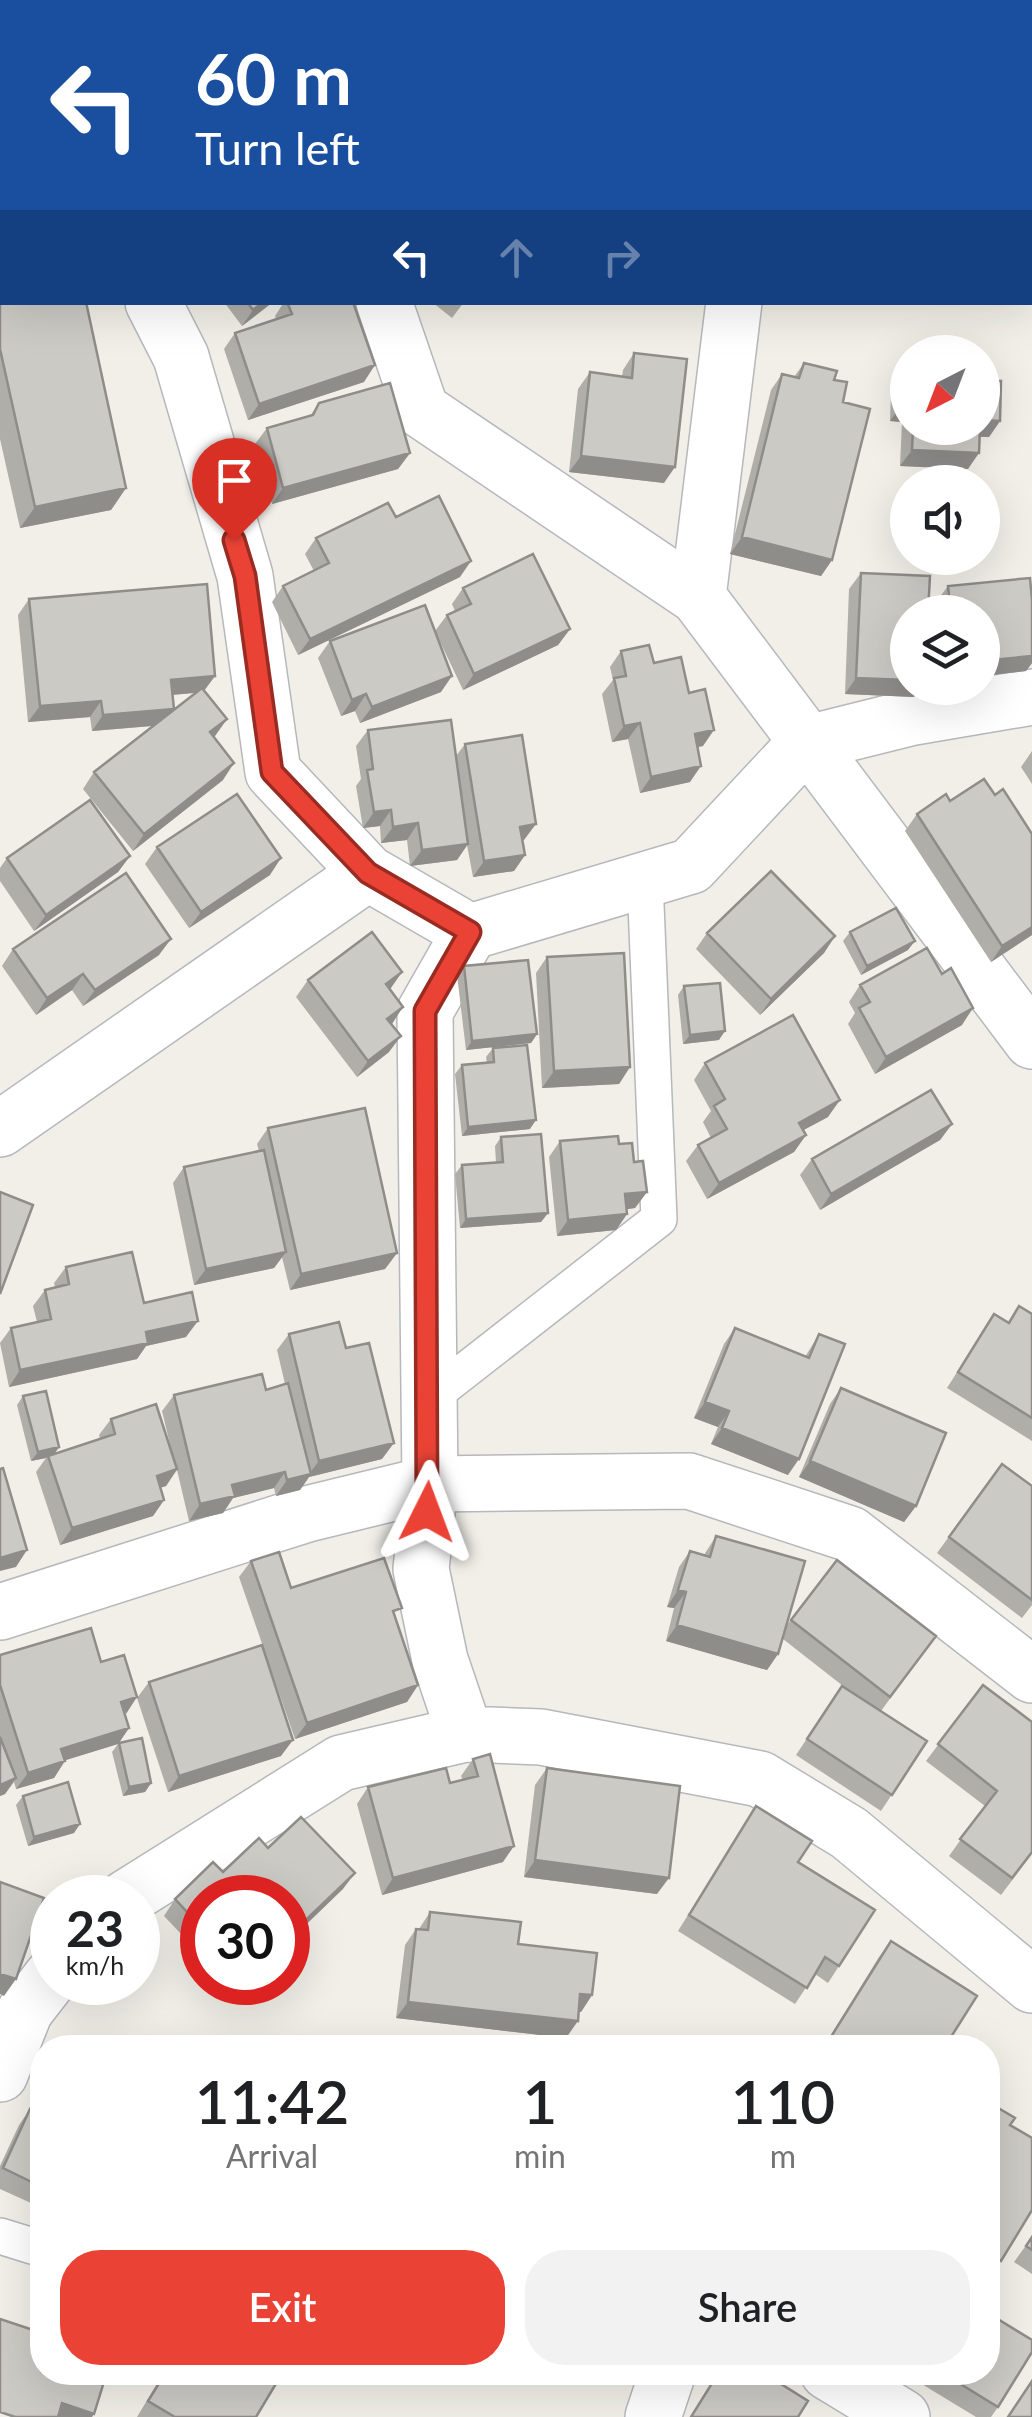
<!DOCTYPE html>
<style>
:root{--surface:#fff;--page:#f2f2f2;--text:#202124;--muted:#757577;--accent:#ea4335}
body{margin:0;font-family:Lato,sans-serif;background:var(--page);color:var(--text);height:100vh;display:flex;flex-direction:column;font-size:38px;white-space:nowrap}
*{box-sizing:border-box;margin:0}
p{font-size:32px;color:var(--muted)}
.icon{flex:none;width:55px;height:55px;fill:none;stroke:currentColor;stroke-width:2;stroke-linecap:round;stroke-linejoin:round}
.map{position:relative;flex:1;overflow:hidden}
.panel{position:absolute;left:30px;top:2035px;width:970px;height:350px;display:flex;flex-direction:column;background:var(--surface);border-radius:40px;box-shadow:0 10px 40px #0002}
.panel>*{flex:none}
.hud{position:absolute;left:0px;top:0px;width:1032px;height:305px;box-shadow:0 10px 40px #0002;background:#1a4fa0;color:#fff;overflow:hidden}
.needle{width:65px;rotate:222deg}
.buttons{position:absolute;left:890px;top:335px;display:grid;gap:20px}
.buttons a{display:grid;place-items:center;width:110px;height:110px;border-radius:50%;background:var(--surface);box-shadow:0 10px 40px #0002;font-size:50px}
.speed{position:absolute;left:30px;top:1875px;display:flex;gap:20px;font-size:50px;font-weight:700;text-align:center}
.speed>*{display:grid;place-content:center;width:130px;height:130px;border-radius:50%;background:var(--surface);box-shadow:0 10px 40px #0002;line-height:1}
.speed small{font-size:25px;font-weight:400}
.speed .limit{border:15px solid #d22;background:#fff;color:#111}
.pin{position:absolute;display:grid;place-items:center;width:85px;height:85px;color:#fff;margin:-102px -42px;border-radius:50% 50% 50% 0;rotate:-45deg;box-shadow:0 0 10px #0007}
.pin .icon{rotate:45deg}
.me{position:absolute;width:110px;margin:-55px;rotate:3deg;stroke-linejoin:round;filter:drop-shadow(0 0 8px #0008)}
.turn{display:flex;align-items:center;gap:35px;height:210px;padding:0 30px;font-size:45px}
.turn .icon{width:130px;height:130px;stroke-width:2.5}
.turn b{display:block;font-size:70px;line-height:85px}
.lanes{display:flex;align-items:center;height:95px;padding:0 30px;background:#0003;justify-content:center;gap:50px;direction:ltr}
.lanes .off{opacity:.35}
.eta{display:flex;justify-content:space-evenly;align-items:center;height:170px;text-align:center}
.eta b{font-size:60px;font-weight:600;line-height:70px}
.primary-button{display:flex;gap:20px;margin-top:auto;padding:20px 30px}
.primary-button a{flex:1;height:115px;border-radius:40px;background:var(--accent);color:#fff;font-size:40px;font-weight:600;line-height:115px;text-align:center}
.primary-button a+a{background:var(--page);color:var(--text)}
.map>svg:first-child{display:block}
.lines{fill:none;stroke-linecap:round;stroke-linejoin:round}
.service-casing{stroke:#b5b8bc;stroke-width:38}
.minor-casing{stroke:#b5b8bc;stroke-width:58}
.service{stroke:#fff;stroke-width:35}
.minor{stroke:#fff;stroke-width:55}
.wall{fill:#afaea9;fill-rule:evenodd}
.shaded-wall{fill:#8f8d8a}
.building{fill:#cccac5;stroke:#8f8d8a;stroke-width:2.5}
.route-casing{stroke:#982c22;stroke-width:25}
.route{stroke:#ea4335;stroke-width:18}
</style>
<div class="map">
<svg width="1032" height="2417" viewBox="0 0 1032 2417">
<rect width="100%" height="100%" fill="#f1efe8"/>
<g class="lines">
<defs>
<path id="service" d="M430,1398L659,1219L645,880
M0,2236L42,2249"/>
<path id="minor" d="M298,0L299,2
M760,2V0
M0,6L2,11
M153,302L181,357L245,576L273,772L368,873L470,932
M384,302L421,410L698,597L1032,1041
M698,597L734,302
M0,1129L368,873
M0,1612L307,1514L430,1484L689,1481L850,1534L1032,1675
M465,1734L440,1660L421,1569L430,1484L425,1011L470,932L691,866L805,744L909,718L1032,697
M126,1898L341,1763L465,1734L541,1737L760,1779L849,1833L1032,1985
M0,2074L25,2011L52,1976
M828,2372L902,2417
M653,2417L668,2372"/>
</defs>
<use href="#service" class="service-casing"/>
<use href="#minor" class="minor-casing"/>
<use href="#service" class="service"/>
<use href="#minor" class="minor"/>
</g>
<path class="wall" d="M0,191L126,488L111,510L20,528L0,439Z
M224,302H273L242,326Z
M284,302H353L364,382L248,420L224,349L235,333L276,319L275,316Z
M432,302H464L452,318Z
M634,353L664,483L569,472L578,389L590,372L622,377L623,370Z
M804,363L834,380L843,402L832,560L821,576L730,554L771,390L782,374L794,377Z
M902,378H908V428H982L1000,421L989,437H980L968,469L900,466L902,422L890,421L891,394Z
M319,403L410,453L398,469L272,504L255,444L267,428L310,416Z
M396,517L460,577L298,655L272,602L283,586L314,571L305,554L316,538Z
M861,573L914,697L845,694L849,589Z
M1030,578L1032,600V663L1026,671L982,676V612H937L936,602L948,586Z
M463,588L570,629L558,645L463,690L435,631L447,615L455,611L452,604Z
M29,599L215,676L204,691L227,719L214,737L223,780L133,851L83,789L94,772L153,726L92,731L90,717L28,722L18,615ZM195,693L172,711V695Z
M330,641L441,692L360,723L355,711L341,716L318,658Z
M621,651L654,663L689,693L703,746L697,747L690,782L640,793L628,739L612,742L602,694L613,680L610,667Z
M368,730L456,756L465,744L524,840H523L525,855L514,871L473,877L467,845L457,860L410,866L407,840L381,843L380,826L363,828L356,786L361,779L356,746Z
M1032,751V784L1021,767Z
M995,795L1032,834V935L991,962L905,831L917,814L950,801Z
M157,847L270,875L189,928L145,864Z
M130,856L118,872L34,931L0,881V868L7,858Z
M850,932L908,950L861,975L843,941Z
M707,933L835,936L824,953L760,1015L696,949Z
M13,949L159,955L83,1006L72,990L36,1015L2,966Z
M547,957L630,1067L619,1084L542,1088L536,973Z
M464,966L537,1034L531,1043L466,1050L457,975Z
M308,980L390,989L391,1024L389,1052L357,1077L296,997Z
M860,985L962,1025L875,1074L848,1024L855,1013L849,1002Z
M684,986L719,1040L683,1044L678,995Z
M493,1048L530,1129L462,1136L455,1074L462,1065L487,1063L486,1057Z
M705,1063L828,1117L803,1130L806,1135L794,1152L707,1199L686,1161L698,1145L711,1138L703,1122L711,1111L694,1080Z
M952,1124L940,1140L820,1210L800,1175L812,1159Z
M268,1128L397,1253L385,1269L290,1290L282,1257L274,1268L194,1285L173,1183L184,1167L259,1151L257,1144Z
M501,1137L548,1213L541,1222L460,1228L455,1174L462,1165L496,1163L495,1146Z
M560,1141L619,1144L634,1162L647,1192L635,1208L627,1209V1214L616,1230L557,1236L549,1157Z
M66,1267L144,1303L186,1337L146,1346L137,1359L9,1387L0,1343L11,1328L37,1322L33,1306L45,1290L55,1287L54,1283Z
M1019,1306L1032,1314V1441L947,1388L994,1314L1008,1322Z
M735,1328L805,1357L819,1334L788,1475L711,1444L718,1427L694,1418L724,1344Z
M289,1334L346,1348L382,1459L309,1477L300,1490L276,1496L274,1488L233,1498L223,1513L189,1521L177,1470L166,1486L160,1488L164,1500L153,1516L60,1545L36,1472L46,1458L31,1461L17,1405L23,1396L59,1447L55,1453L100,1439L99,1435L111,1419L174,1461L162,1411L174,1395L266,1390L285,1384L277,1350Z
M841,1388L916,1506L904,1522L799,1477L830,1404Z
M1002,1464L1032,1486V1605L1022,1618L937,1553Z
M716,1536L786,1626L837,1560L936,1636L881,1711L927,1741L881,1811L796,1755L842,1686L852,1693L783,1639L778,1654L767,1670L666,1641L674,1608L667,1607L679,1567L690,1551L704,1555Z
M251,1561L291,1588L395,1618L418,1685L407,1702L295,1739L239,1577Z
M0,1655L101,1662L125,1714L129,1728L119,1743L151,1783L145,1792L123,1796L112,1752L118,1744L65,1760L54,1778L16,1789L14,1782L5,1794L0,1796Z
M149,1682L281,1756L168,1792L137,1698Z
M983,1685L1032,1854L1001,1895L949,1856L985,1806L926,1761Z
M473,1759L503,1862L382,1895L357,1804L368,1787L450,1783L463,1780L461,1776Z
M547,1768L657,1894L524,1877L535,1785Z
M23,1796L74,1833L28,1846L16,1805Z
M756,1806L798,1862L839,1966L828,1983L815,1974L795,2004L678,1931Z
M268,1848L343,1889L202,1898V1956L164,1916L175,1899Z
M430,1912L518,1944L592,1995L581,2012L579,2011L566,2038L396,2018L405,1945L416,1929H419Z
M891,1941L944,2048H823L879,1957Z
M227,1982H245L236,1991Z
M988,2102L1010,2125L1001,2261L989,2277L988,2276Z
M42,2103V2208L0,2189V2166L19,2125L30,2109L38,2113Z
M1032,2237V2274L1014,2262Z
M164,2372H283L256,2417H137Z
M902,2372H988L998,2407L991,2417H976Z"/>
<path class="shaded-wall" d="M414,0H515L514,2H439Z
M796,0H904L903,2H795Z
M1030,68H1032V86L1030,85Z
M263,302H273L242,326L253,310Z
M375,365L364,382L248,420L259,404Z
M902,405H908V414L902,422L890,421Z
M982,420L1000,421L989,437L969,436L975,428H982Z
M912,450L979,453L968,469L900,466Z
M410,453L398,469L272,504L283,488Z
M581,456L675,467L664,483L569,472Z
M126,488L111,510L20,528L35,507Z
M742,537L832,560L821,576L730,554Z
M471,561L460,577L298,655L310,639Z
M570,629L558,645L463,690L474,674Z
M1032,656V663L1026,671L982,676V661Z
M215,676L203,692L160,696L171,680Z
M452,676L441,692L360,723L372,707Z
M856,678L908,680V688H920L914,697L845,694Z
M366,694L355,711L341,716L352,700Z
M101,701L90,717L28,722L40,706Z
M174,709L162,725L92,731L103,715Z
M227,719L215,736L198,748L210,732Z
M640,723L628,739L612,742L624,726Z
M714,730L703,746L683,750L695,734Z
M234,763L223,780L133,851L144,834Z
M701,766L690,782L640,793L651,777Z
M391,810L380,826L363,828L374,812Z
M418,823L407,840L381,843L393,827Z
M536,824L524,840L509,843L520,827Z
M468,844L457,860L410,866L422,850Z
M525,855L514,871L473,877L484,861Z
M130,856L118,872L34,931L46,915Z
M281,858L270,875L189,928L201,912Z
M1032,927V935L991,962L1002,946Z
M835,936L824,953L760,1015L771,999Z
M171,939L159,955L83,1006L95,990Z
M915,941L908,950L861,975L867,966Z
M402,972L391,988L375,1000L386,984Z
M83,974L72,990L36,1015L47,998Z
M403,1007L392,1024L376,1036L387,1019Z
M973,1008L962,1025L875,1074L886,1057Z
M725,1031L719,1040L683,1044L690,1035Z
M537,1034L531,1043L466,1050L472,1041Z
M401,1036L389,1052L357,1077L368,1061Z
M630,1067L619,1084L542,1088L554,1071Z
M840,1100L828,1117L787,1139L799,1123Z
M536,1120L530,1129L462,1136L468,1127Z
M952,1124L940,1140L820,1210L831,1194Z
M806,1135L794,1152L707,1199L719,1183Z
M647,1192L635,1208L614,1211L625,1194Z
M548,1213L541,1222L460,1228L466,1219Z
M627,1214L616,1230L557,1236L568,1220Z
M286,1252L274,1268L194,1285L206,1269Z
M397,1253L385,1269L290,1290L301,1274Z
M198,1321L186,1337L146,1346L137,1359L9,1387L20,1370L146,1332Z
M705,1402L729,1411L718,1427L694,1418Z
M722,1428L799,1459L788,1475L711,1444Z
M394,1443L382,1459L309,1477L300,1490L276,1496L287,1480L309,1474L319,1461Z
M59,1447L53,1456H48L46,1458L31,1461L38,1452Z
M810,1461L916,1506L904,1522L799,1477Z
M177,1469L166,1486L145,1492L157,1476Z
M285,1472L274,1488L233,1498L223,1513L189,1521L200,1504L232,1485Z
M164,1500L153,1516L60,1545L72,1528Z
M27,1550L16,1567L0,1571V1558Z
M678,1590L686,1592L674,1608L667,1607Z
M677,1625L778,1654L767,1670L666,1641Z
M418,1685L407,1702L295,1739L307,1723Z
M137,1697L126,1714L121,1702Z
M129,1728L118,1744L50,1765L61,1749Z
M293,1740L281,1756L168,1792L179,1776Z
M65,1761L54,1778L16,1789L28,1773Z
M16,1778L5,1794L0,1796V1785Z
M151,1783L145,1792L123,1796L129,1787Z
M80,1824L74,1833L28,1846L34,1837Z
M514,1846L503,1862L382,1895L393,1878Z
M535,1860L669,1878L657,1894L524,1877Z
M355,1873L343,1889L288,1942V1937Z
M0,1974L16,1979L4,1996L0,1994Z
M580,1994L592,1995L581,2012L569,2010Z
M408,2002L578,2021L566,2038L396,2018Z
M62,2403L94,2414L92,2417H52Z"/>
<path class="building" d="M75,0H112L109,2H77Z
M130,0H244L240,2H126Z
M629,0H703L702,2H628Z
M960,0H1032V68H1030V2H959Z
M2,190V302H86L126,488L35,507L0,349V191Z
M247,302H263L253,310Z
M287,302H353L375,365L259,404L235,333L292,314Z
M634,353L687,359L675,467L581,456L590,372L632,378Z
M804,363L837,371L834,380L847,382L843,402L870,409L832,560L742,537L782,374L799,378Z
M902,378H908V405H902Z
M982,380L1001,381L1000,421L982,420Z
M390,383L410,453L283,488L267,428L313,415L319,403Z
M913,428H980L979,453L912,450Z
M439,496L471,561L310,639L283,586L329,563L316,538L388,503L396,517Z
M533,554L570,629L474,674L447,615L471,604L463,588Z
M861,573L930,576L928,612H908V680L856,678Z
M1030,578L1032,600V656L982,661V612H951L948,586Z
M207,584L215,676L171,680L174,709L103,715L101,701L40,706L29,599Z
M425,605L452,676L372,707L366,694L352,700L330,641Z
M649,645L654,663L681,657L689,693L705,689L714,730L695,734L701,766L651,777L640,723L624,726L614,678L626,676L621,651Z
M202,688L227,719L210,732L234,763L144,834L94,772Z
M451,720L468,844L422,850L418,823L393,827L391,810L374,812L367,770L373,769L368,730Z
M522,735L536,824L520,827L525,855L484,861L465,744Z
M984,779L995,795L1003,789L1032,834V927L1002,946L917,814L946,794L950,801Z
M237,794L281,858L201,912L157,847Z
M90,800L130,856L46,915L7,858Z
M771,871L835,936L771,999L707,933Z
M126,873L171,939L95,990L83,974L47,998L13,949Z
M896,908L915,941L867,966L850,932Z
M372,932L402,972L386,984L403,1007L387,1019L401,1036L368,1061L308,980Z
M927,948L942,974L951,968L973,1008L886,1057L859,1008L870,1002L860,985Z
M624,953L630,1067L554,1071L547,957Z
M528,960L537,1034L472,1041L464,966Z
M720,983L725,1031L690,1035L684,986Z
M793,1015L840,1100L799,1123L806,1135L719,1183L698,1145L727,1129L714,1106L725,1099L705,1063Z
M527,1045L536,1120L468,1127L462,1065L494,1062L493,1048Z
M931,1090L952,1124L831,1194L812,1159Z
M365,1108L397,1253L301,1274L268,1128Z
M541,1134L548,1213L466,1219L462,1165L503,1162L501,1137Z
M618,1136L619,1144L632,1143L634,1162L643,1161L647,1192L625,1194L627,1214L568,1220L560,1141Z
M264,1150L286,1252L206,1269L184,1167Z
M0,1192L33,1205L0,1294Z
M132,1252L144,1303L192,1292L198,1321L146,1332L148,1343L20,1370L11,1328L51,1319L45,1290L69,1284L66,1267Z
M1019,1306L1032,1314V1418L958,1372L994,1314L1009,1323Z
M339,1322L346,1348L369,1343L394,1443L319,1461L289,1334Z
M735,1328L809,1358L819,1334L845,1344L799,1459L722,1428L729,1411L705,1402Z
M262,1374L266,1390L288,1383L311,1474L287,1480L285,1472L232,1485L235,1496L200,1504L174,1395Z
M841,1388L946,1433L916,1506L810,1461Z
M46,1391L59,1447L38,1452L23,1396Z
M156,1404L177,1469L157,1476L164,1500L72,1528L48,1456L115,1434L111,1419Z
M1002,1464L1032,1486V1600L949,1537Z
M3,1468L27,1550L0,1558V1469Z
M716,1536L805,1561L778,1654L677,1625L686,1592L678,1590L690,1551L710,1557Z
M279,1552L291,1588L384,1558L402,1608L393,1611L418,1685L307,1723L251,1561Z
M837,1560L936,1636L890,1697L791,1620Z
M91,1628L101,1662L124,1655L137,1697L121,1702L129,1728L61,1749L65,1761L28,1773L0,1685V1655Z
M262,1645L293,1740L179,1776L149,1682Z
M983,1685L1032,1722V1852L1012,1878L960,1839L997,1791L938,1744Z
M842,1686L927,1741L892,1795L807,1739Z
M0,1737L16,1778L0,1785Z
M142,1738L151,1783L129,1787L119,1743Z
M490,1754L514,1846L393,1878L368,1787L446,1768L450,1783L478,1776L473,1759Z
M547,1768L680,1786L669,1878L535,1860Z
M68,1782L80,1824L34,1837L23,1796Z
M756,1806L812,1841L798,1862L875,1910L839,1966L825,1957L807,1988L689,1915Z
M301,1817L355,1873L288,1937V1898H202V1928L175,1899L213,1862L223,1872L259,1838L268,1848Z
M0,1882L44,1898L16,1979L0,1974Z
M430,1912L521,1922L518,1944L597,1953L592,1995L580,1994L578,2021L408,2002L416,1929L428,1930Z
M891,1941L977,1996L944,2048H824Z
M988,2102L1015,2118L1010,2125L1032,2138V2210L1001,2261L988,2252Z
M30,2109L41,2114L42,2112V2187L3,2168Z
M1032,2237V2250L1026,2246Z
M988,2313L1032,2340V2352L998,2407L941,2372H988Z
M0,2319L42,2333V2372H107L94,2414L62,2403L58,2417H15L0,2412Z
M166,2372H283L256,2417H175L148,2401Z
M719,2372H762L808,2401L798,2417H691Z
M1032,2381V2417H1008Z"/>
<g class="lines">
<defs>
<path id="route" d="M234,540L245,576L272,772L368,873L470,932L425,1011L427,1512"/>
</defs>
<use href="#route" class="route-casing"/>
<use href="#route" class="route"/>
</g>
</svg>
<div class="buttons">
<a><svg class="needle" viewBox="-14 -14 28 28"><path d="M0-13l5 13h-10z" fill="#e53935"/><path d="M0 13l5-13h-10z" fill="#757577"/></svg></a>
<a><svg class="icon" aria-label="sound" viewBox="0 0 24 24"><path d="M4 9h4l5-4v14l-5-4H4zM17 9q2 3 0 6"/></svg></a>
<a><svg class="icon" aria-label="layers" viewBox="0 0 24 24"><path d="M12 4l9 5-9 5-9-5zM3 14l9 5 9-5"/></svg></a>
</div>
<div class="speed"><div>23<small>km/h</small></div><div class="limit">30</div></div>
<div class="pin" style="left:234px;top:540px;background:#d93025"><svg class="icon" aria-label="arrive" viewBox="0 0 24 24"><path d="M6 21V4h12l-3 4 3 4H6"/></svg></div>
<svg class="me" style="left:427px;top:1512px" viewBox="-20 -20 40 40"><path d="M0-17L14 15 0 8-14 15z" fill="#ea4335" stroke="#fff" stroke-width="4"/></svg>
<div class="hud">
<div class="turn"><svg class="icon" aria-label="left" viewBox="0 0 24 24"><path d="M17 20v-9H6M10 6l-5 5 5 5"/></svg><div><b>60 m</b>Turn left</div></div>
<div class="lanes"><svg class="icon" aria-label="left" viewBox="0 0 24 24"><path d="M17 20v-9H6M10 6l-5 5 5 5"/></svg><svg class="icon off" aria-label="ahead" viewBox="0 0 24 24"><path d="M12 20V5M6 11l6-6 6 6"/></svg><svg class="icon off" aria-label="right" viewBox="0 0 24 24"><path d="M7 20v-9h11M14 6l5 5-5 5"/></svg></div>
</div>
<section class="panel">
<div class="eta">
<div><b>11:42</b><p>Arrival</p></div>
<div><b>1</b><p>min</p></div>
<div><b>110</b><p>m</p></div>
</div>
<div class="primary-button"><a>Exit</a><a>Share</a></div>
</section>
</div>
